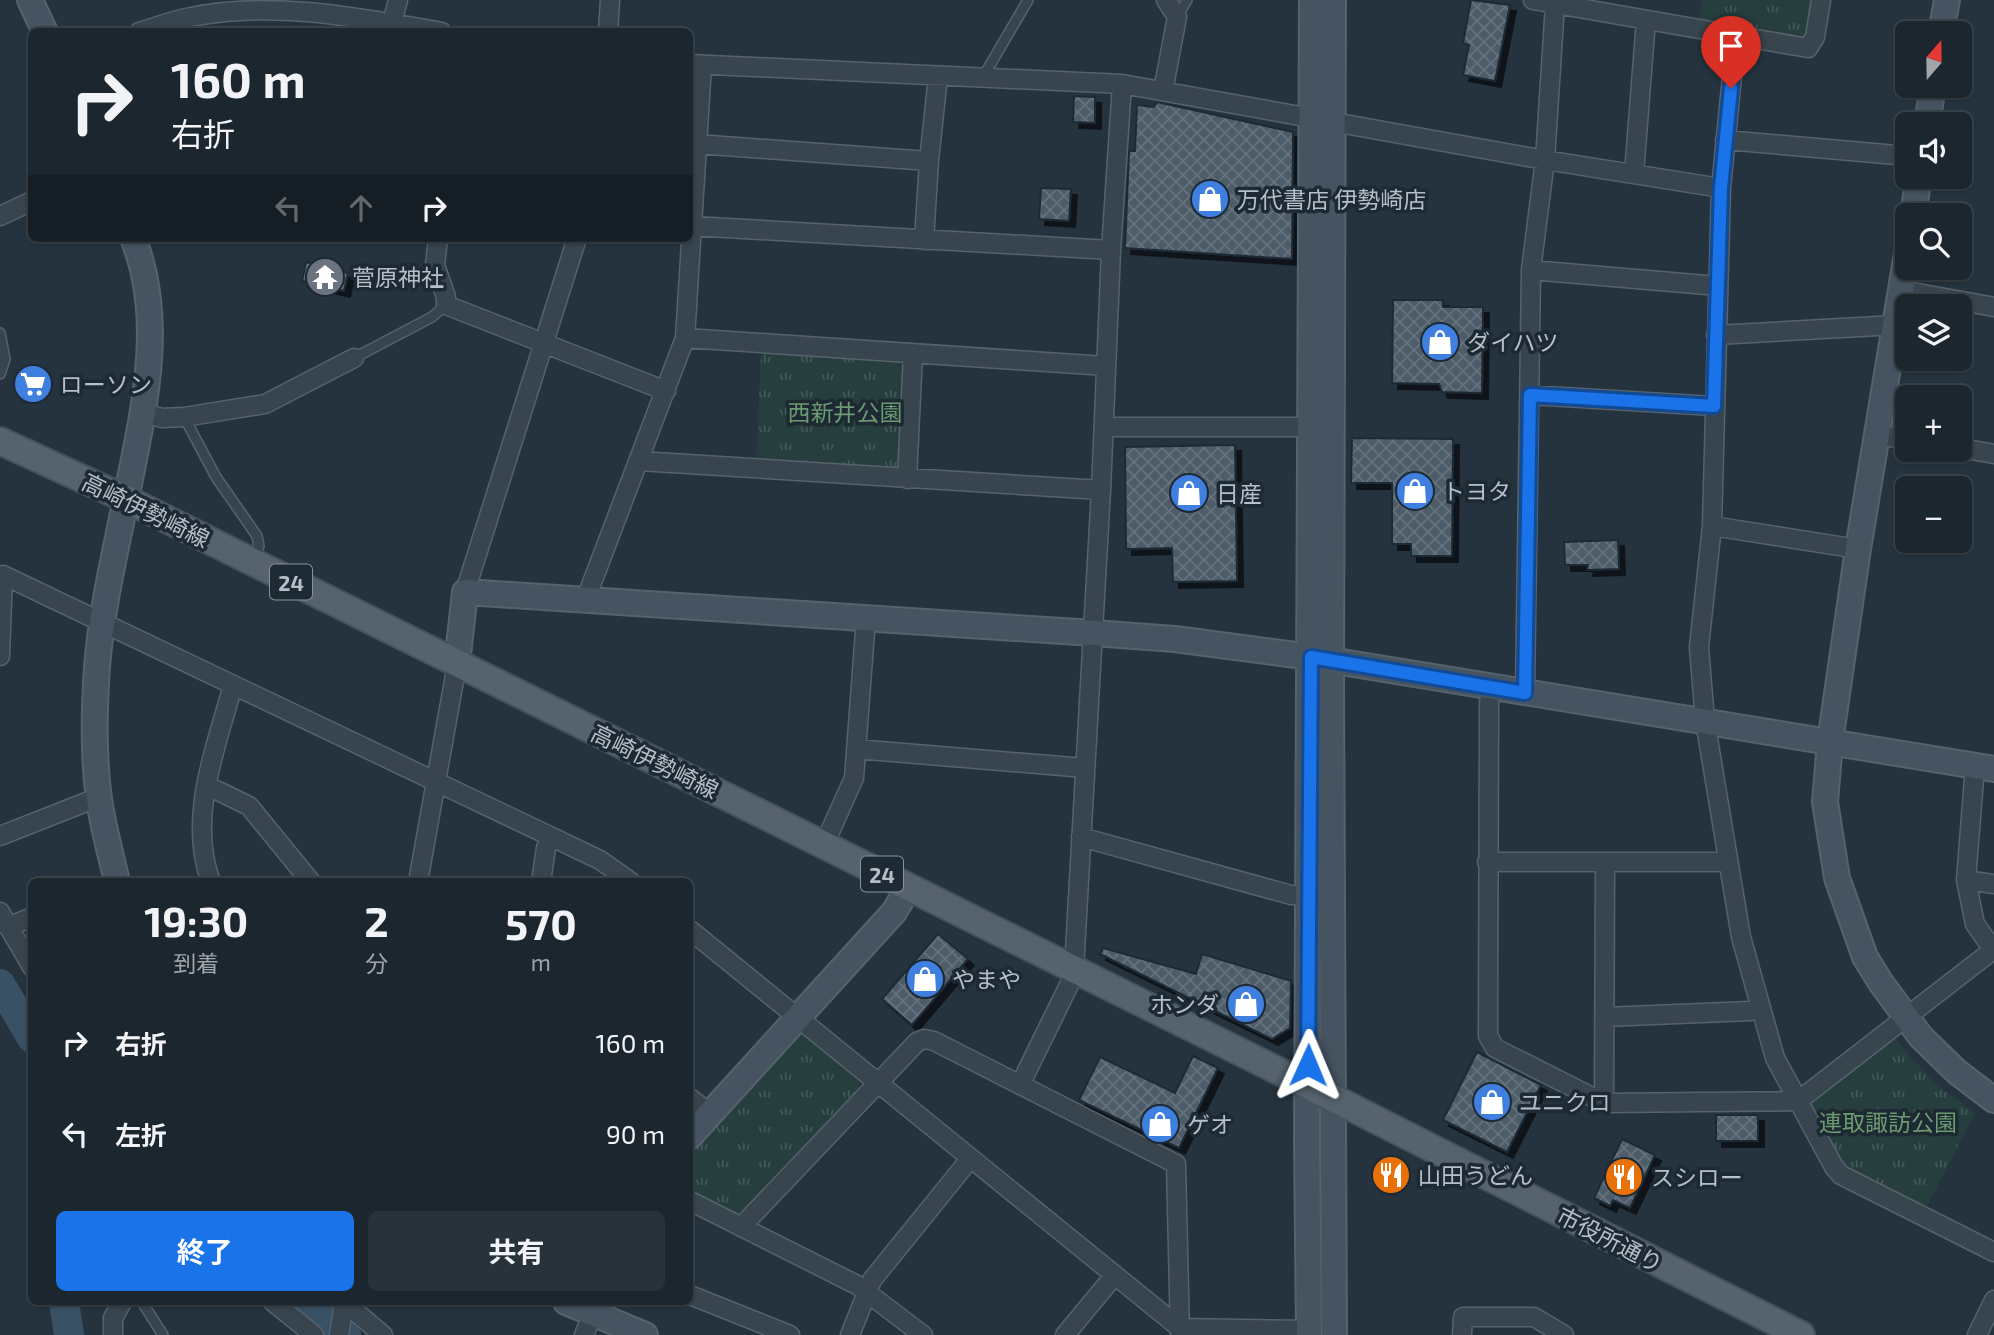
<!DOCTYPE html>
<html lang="ja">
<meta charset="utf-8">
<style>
:root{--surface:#1b262e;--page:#28323a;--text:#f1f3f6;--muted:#a0a5aa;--line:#39434a;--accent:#1a73e8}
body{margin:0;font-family:"Exo 2","Noto Sans JP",sans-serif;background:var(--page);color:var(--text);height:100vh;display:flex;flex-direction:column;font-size:26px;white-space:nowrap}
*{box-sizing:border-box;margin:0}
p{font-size:23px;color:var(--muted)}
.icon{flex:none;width:38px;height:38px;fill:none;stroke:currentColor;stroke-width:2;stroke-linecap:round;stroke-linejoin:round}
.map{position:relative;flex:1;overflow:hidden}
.side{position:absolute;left:28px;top:878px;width:665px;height:427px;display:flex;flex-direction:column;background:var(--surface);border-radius:10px;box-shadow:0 2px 5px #0004,0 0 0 2px var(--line)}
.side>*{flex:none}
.guide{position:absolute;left:28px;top:28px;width:665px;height:214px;border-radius:10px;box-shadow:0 2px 5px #0004,0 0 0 2px var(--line);background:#1b262e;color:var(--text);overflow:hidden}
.needle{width:46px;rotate:20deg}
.buttons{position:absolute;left:1895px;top:21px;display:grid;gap:14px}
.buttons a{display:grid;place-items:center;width:77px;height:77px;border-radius:10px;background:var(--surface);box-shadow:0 2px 5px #0004,0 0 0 2px var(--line);font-size:35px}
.pin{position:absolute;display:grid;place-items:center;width:60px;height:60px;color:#fff;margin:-72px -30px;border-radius:50% 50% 50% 0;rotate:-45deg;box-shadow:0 0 7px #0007}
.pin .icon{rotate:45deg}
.me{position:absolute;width:77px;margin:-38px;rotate:1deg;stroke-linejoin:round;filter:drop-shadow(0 0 5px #0008)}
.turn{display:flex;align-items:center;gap:24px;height:147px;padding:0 28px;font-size:32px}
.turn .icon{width:91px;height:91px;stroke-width:2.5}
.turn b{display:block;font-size:49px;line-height:60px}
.lanes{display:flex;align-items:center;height:66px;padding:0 28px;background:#0003;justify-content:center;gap:35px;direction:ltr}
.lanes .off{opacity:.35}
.eta{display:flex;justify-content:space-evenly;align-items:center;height:119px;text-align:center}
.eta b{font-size:42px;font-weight:700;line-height:49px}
.action{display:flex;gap:14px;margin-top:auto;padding:14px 28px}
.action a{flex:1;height:80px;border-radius:10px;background:var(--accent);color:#fff;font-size:28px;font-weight:700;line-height:80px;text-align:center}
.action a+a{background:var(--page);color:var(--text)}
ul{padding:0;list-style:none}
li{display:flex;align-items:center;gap:21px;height:91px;padding:0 28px}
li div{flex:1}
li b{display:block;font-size:26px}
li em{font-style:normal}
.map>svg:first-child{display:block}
.park{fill:url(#park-tufts)}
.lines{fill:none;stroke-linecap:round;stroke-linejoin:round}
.river{stroke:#395165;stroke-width:30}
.building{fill:url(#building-cross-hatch);stroke:#1f2b35;stroke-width:2;filter:url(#shadow)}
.lane-casing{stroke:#56626c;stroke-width:12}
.street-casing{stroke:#56626c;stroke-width:21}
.secondary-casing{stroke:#56626c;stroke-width:28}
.primary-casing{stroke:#44505a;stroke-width:30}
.lane{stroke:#38444e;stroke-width:9}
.street{stroke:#38444e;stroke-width:18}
.secondary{stroke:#465461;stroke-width:24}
.primary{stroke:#56636e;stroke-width:26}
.route-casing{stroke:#114b97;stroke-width:18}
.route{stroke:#1a73e8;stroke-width:12}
.labels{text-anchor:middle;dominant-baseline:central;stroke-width:7;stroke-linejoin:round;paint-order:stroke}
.shield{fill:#1d2933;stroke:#87929c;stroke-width:2}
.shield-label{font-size:21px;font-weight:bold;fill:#b4bfc9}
.poi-label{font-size:23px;fill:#b4bfc9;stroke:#1d2933;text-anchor:start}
.park-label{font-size:23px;fill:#6c9a70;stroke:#1d2933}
.street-label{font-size:23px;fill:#b4bfc9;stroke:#1d2933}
</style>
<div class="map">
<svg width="1994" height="1335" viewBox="0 0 1994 1335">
<defs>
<pattern id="park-tufts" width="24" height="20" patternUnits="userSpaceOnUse" patternTransform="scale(1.75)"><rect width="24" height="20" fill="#263f3e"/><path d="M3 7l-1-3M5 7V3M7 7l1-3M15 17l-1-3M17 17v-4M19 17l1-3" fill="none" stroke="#435959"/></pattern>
<pattern id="building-cross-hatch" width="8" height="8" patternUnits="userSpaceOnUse" patternTransform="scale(1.75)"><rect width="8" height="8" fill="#4e5c69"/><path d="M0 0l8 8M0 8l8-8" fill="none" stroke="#65727d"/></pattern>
<filter id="shadow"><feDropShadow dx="6" dy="6" stdDeviation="0" flood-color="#0009"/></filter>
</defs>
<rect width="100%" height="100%" fill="#24333e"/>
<path class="park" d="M1702,0H1815L1810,33L1801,39L1698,21Z
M761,352L903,362L907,369L899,471L756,460Z
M797,1033L803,1034L861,1081L858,1090L746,1212L739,1216L690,1191V1150Z
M1892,1036L1935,1083L1975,1113L1925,1210L1844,1167L1808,1103Z"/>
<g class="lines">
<path class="river" d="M0,984L32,1038
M64,1302L69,1335
M300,1302L346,1335"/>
</g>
<path class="building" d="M1471,0L1510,5L1495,81L1463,75L1469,45L1463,43Z
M1074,96L1095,97V123L1073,122Z
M1157,102L1293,132L1292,259L1125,248L1129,151H1135L1137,105L1154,107Z
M1041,188L1071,189L1069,221L1039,219Z
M306,262L348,273L344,291L302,281Z
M1393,300H1443V307H1483L1482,393L1442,392L1439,384L1392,383Z
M1352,438L1453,439L1452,556H1411V544H1392V483H1351Z
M1235,445L1237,581L1173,582L1172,548L1126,549L1125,447Z
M1618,540L1619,569L1587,570L1588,565H1565L1564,542Z
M938,934L968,959L912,1025L882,999Z
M1103,948L1196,974L1202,954L1291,981L1290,1028L1272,1039L1100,954Z
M1477,1052L1541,1085L1507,1152L1443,1120Z
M1193,1056L1218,1068L1179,1148L1079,1100L1100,1057L1175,1093Z
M1716,1115H1758V1141H1716Z
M1622,1139L1655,1155L1630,1208L1613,1200L1610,1206L1594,1198Z"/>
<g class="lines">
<defs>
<path id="lane" d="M1177,17L1187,0
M983,77L1028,0
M0,333L5,359L0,374
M354,358L432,317L446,305
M184,417L216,477L257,536L259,546L254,557
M142,1302L163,1335"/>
<path id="street" d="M1533,0L1808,48L1815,37L1821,0
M392,23L398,0
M139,32C156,27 173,20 191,17C272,0 361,18 442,32
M608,32L610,0
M1736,36L1721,188L1712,526L1699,647L1705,721L1741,937L1775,1058L1834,1167L1841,1175L1994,1252
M690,64L1122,84L1545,160L1721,188
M1163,91L1177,17L1166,0
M1725,140L1908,156
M697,144L929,161
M1634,174L1646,20
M0,216L32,201
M692,226L1111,250
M438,238L435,265L446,297V305L666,391
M924,240L929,161L938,76
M1531,270L1718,286
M1901,290L1994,307
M1716,335L1896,325
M685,338L1106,366
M1530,395L1714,406
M144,413L162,418L184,417L265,404L354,358
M1104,427H1311
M1877,435L1908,440
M1960,448L1994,454
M639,461L1101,490
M907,479L913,354
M1712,526L1858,549
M465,592L577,238
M585,601L685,338L702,65
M0,656L3,575L600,860L631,882
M1491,687L1489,704L1488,1036L1495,1048L1604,1103L1798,1101L1993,950
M1525,693L1531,270L1545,160L1555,4
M856,749L1085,768
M1975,766L1966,880L1975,924L1994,951
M206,785L249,806L311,882
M0,836L99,797
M1081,837L1291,895L1309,896
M824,845L854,778L866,618
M1487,862H1728
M1966,880L1994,884
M211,882C187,818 216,748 233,685
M418,882L457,664
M541,882L546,848L552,837
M0,912L32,967
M8,927L32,917
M690,930L1180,1328L1309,1330
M1605,1017L1750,1011L1761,1009
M1020,1085L1070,983L1074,969L1101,490L1111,250L1122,84
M690,1098L710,1114
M1604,1103L1605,863
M690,1201L857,1285L923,1335
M741,1227L917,1042L924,1039L934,1041L1176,1164L1180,1335
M690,1295L790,1335
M273,1302L314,1335
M344,1302L383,1335
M113,1335V1318L122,1302
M339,1335L344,1302
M584,1335L593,1313
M850,1335L872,1280L970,1159
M1065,1335L1114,1276
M1462,1335L1463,1317H1534L1564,1335
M1977,1335L1994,1300"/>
<path id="secondary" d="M30,0L45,32
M1333,0L1331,685L1334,1335
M1941,33L1947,0
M1927,124L1933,86
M1913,215L1919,177
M1908,247L1858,549L1830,742L1825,802L1837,878L1865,957L1881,983L1921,1037L1957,1072L1994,1100
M457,664L465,592L1093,633L1175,639L1311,657L1994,769
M117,882C111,855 103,827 99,799C93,756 94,710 97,667C102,604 118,540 130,479C146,400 164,315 133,238
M690,1136L894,912L909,887
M566,1302L645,1335
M1309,1335L1307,1142L1312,0"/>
<path id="primary" d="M0,441L126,499L824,845L1333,1098L1801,1335"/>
</defs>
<use href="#lane" class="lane-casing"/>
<use href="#street" class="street-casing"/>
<use href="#secondary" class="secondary-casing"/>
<use href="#primary" class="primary-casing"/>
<use href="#lane" class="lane"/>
<use href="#street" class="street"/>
<use href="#secondary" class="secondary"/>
<use href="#primary" class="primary"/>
</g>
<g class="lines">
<defs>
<path id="route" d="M1308,1065L1311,657L1525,693L1530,395L1714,406L1721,188L1731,88"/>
</defs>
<use href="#route" class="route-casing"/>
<use href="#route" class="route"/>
</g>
<defs>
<symbol id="shop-disc" viewBox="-11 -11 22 22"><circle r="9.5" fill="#3f7fe0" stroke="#1d2933"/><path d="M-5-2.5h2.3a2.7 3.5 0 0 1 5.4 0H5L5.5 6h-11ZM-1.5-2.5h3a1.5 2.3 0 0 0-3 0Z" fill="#fff"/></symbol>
<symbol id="temple-disc" viewBox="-11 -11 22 22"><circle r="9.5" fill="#6b7280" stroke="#1d2933"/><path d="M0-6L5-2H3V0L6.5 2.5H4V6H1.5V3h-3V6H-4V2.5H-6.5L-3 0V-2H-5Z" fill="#fff"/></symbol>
<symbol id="supermarket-disc" viewBox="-11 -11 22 22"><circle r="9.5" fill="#3f7fe0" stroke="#1d2933"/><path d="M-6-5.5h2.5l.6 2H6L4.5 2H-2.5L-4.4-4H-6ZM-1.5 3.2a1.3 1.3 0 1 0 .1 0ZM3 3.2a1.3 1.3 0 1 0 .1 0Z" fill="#fff"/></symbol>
<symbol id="restaurant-disc" viewBox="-11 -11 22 22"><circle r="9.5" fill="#e8710a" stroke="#1d2933"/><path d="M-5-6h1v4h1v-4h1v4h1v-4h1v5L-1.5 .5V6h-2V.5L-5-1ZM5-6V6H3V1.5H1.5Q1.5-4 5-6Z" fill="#fff"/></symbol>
</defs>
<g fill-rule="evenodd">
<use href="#shop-disc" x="1188" y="177" width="44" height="44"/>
<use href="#temple-disc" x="303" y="255" width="44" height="44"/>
<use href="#shop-disc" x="1418" y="320" width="44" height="44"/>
<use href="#supermarket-disc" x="11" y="362" width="44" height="44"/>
<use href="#shop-disc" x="1393" y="469" width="44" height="44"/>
<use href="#shop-disc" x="1167" y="471" width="44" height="44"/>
<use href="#shop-disc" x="903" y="957" width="44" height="44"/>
<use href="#shop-disc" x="1224" y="982" width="44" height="44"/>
<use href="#shop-disc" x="1470" y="1080" width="44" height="44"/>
<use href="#shop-disc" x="1138" y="1102" width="44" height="44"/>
<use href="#restaurant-disc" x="1369" y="1153" width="44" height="44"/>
<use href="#restaurant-disc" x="1602" y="1155" width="44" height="44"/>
</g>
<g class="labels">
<g class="shield">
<rect x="270" y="564.5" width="42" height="35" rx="5"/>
<rect x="861" y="856.5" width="42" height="35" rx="5"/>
</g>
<g class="shield-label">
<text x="291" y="582">24</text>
<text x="882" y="874">24</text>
</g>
<g class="poi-label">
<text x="1237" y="199">万代書店 伊勢崎店</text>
<text x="352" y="277">菅原神社</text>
<text x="1467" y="342">ダイハツ</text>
<text x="60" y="384">ローソン</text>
<text x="1442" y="491">トヨタ</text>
<text x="1216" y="493">日産</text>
<text x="952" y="979">やまや</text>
<text x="1219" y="1004" text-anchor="end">ホンダ</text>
<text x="1519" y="1102">ユニクロ</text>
<text x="1187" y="1124">ゲオ</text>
<text x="1418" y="1175">山田うどん</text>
<text x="1651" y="1177">スシロー</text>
</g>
<g class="park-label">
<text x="845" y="412">西新井公園</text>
<text x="1888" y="1122">連取諏訪公園</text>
</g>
<g class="street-label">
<text transform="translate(146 510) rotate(26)">高崎伊勢崎線</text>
<text transform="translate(655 761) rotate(26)">高崎伊勢崎線</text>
<text transform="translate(1610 1239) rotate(27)">市役所通り</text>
</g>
</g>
</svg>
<div class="buttons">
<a><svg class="needle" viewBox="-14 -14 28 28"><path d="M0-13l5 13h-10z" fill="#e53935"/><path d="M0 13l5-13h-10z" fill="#a0a5aa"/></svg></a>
<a><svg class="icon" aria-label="sound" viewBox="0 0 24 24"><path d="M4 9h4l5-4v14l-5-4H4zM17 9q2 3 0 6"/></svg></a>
<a><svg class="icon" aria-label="search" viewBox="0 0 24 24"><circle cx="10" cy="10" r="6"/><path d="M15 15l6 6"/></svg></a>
<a><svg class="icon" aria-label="layers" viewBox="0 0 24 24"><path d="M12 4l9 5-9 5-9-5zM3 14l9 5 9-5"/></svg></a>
<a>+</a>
<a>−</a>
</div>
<div class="pin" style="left:1731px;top:88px;background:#d93025"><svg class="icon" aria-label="arrive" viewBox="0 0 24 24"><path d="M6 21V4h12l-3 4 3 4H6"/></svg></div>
<svg class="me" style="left:1308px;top:1065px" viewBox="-20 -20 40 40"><path d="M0-17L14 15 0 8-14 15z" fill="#1a73e8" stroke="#fff" stroke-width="4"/></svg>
<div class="guide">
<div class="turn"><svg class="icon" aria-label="right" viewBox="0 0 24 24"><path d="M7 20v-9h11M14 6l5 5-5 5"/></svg><div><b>160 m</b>右折</div></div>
<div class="lanes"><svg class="icon off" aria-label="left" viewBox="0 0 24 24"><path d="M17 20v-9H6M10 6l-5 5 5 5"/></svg><svg class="icon off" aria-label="ahead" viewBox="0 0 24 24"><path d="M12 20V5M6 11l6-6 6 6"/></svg><svg class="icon" aria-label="right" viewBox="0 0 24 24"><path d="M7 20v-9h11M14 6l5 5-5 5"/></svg></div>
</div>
<section class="side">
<div class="eta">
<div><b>19:30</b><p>到着</p></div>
<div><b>2</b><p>分</p></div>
<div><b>570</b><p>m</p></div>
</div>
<ul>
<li><svg class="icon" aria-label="right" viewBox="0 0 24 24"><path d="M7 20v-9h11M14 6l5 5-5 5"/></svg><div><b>右折</b></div><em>160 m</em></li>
<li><svg class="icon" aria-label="left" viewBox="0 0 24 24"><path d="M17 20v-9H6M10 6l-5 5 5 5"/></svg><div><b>左折</b></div><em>90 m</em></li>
</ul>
<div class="action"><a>終了</a><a>共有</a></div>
</section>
</div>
